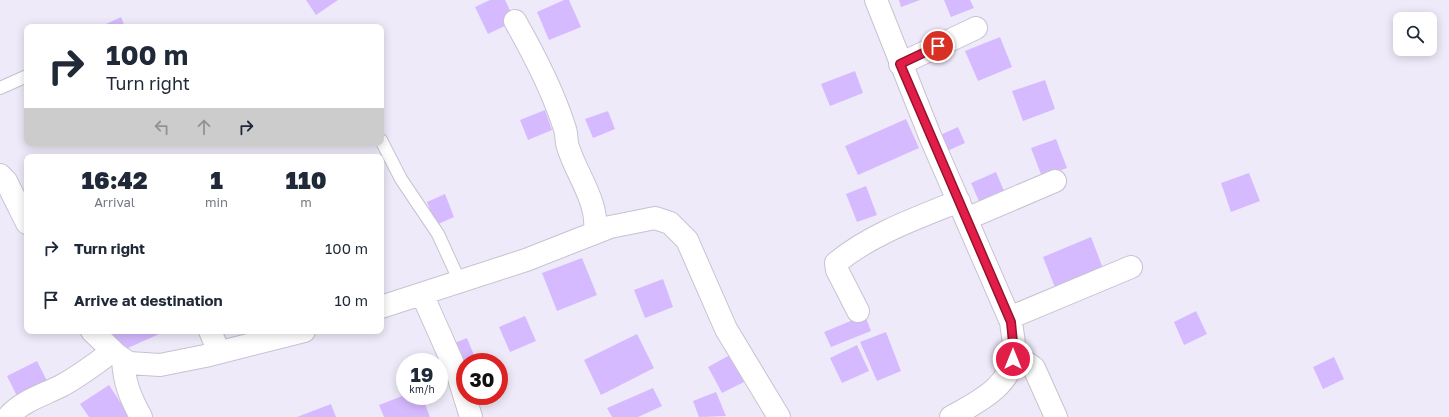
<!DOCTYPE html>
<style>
:root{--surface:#fff;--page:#f2f2f3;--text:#1f2937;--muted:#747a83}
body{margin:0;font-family:"Golos Text",sans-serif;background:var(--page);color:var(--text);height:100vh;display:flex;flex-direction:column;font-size:15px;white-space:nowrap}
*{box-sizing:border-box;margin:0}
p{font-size:13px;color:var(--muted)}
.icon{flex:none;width:22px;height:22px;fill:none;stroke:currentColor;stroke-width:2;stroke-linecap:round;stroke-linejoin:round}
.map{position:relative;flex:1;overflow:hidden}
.details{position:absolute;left:24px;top:154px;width:360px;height:180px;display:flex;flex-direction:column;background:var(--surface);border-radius:8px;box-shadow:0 2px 10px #0003}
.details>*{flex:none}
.guide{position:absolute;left:24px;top:24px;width:360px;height:122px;border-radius:8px;box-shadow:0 2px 10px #0003;background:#fff;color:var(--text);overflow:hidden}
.fabs{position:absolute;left:1393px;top:12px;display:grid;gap:8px}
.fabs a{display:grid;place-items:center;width:44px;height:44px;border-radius:8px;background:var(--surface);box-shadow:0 2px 10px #0003;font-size:20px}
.speed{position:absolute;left:396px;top:353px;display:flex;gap:8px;font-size:20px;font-weight:700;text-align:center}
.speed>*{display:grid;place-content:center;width:52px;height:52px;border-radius:50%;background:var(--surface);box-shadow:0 2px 10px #0003;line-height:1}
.speed small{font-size:10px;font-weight:400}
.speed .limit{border:6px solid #d22;background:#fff;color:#111}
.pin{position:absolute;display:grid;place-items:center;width:34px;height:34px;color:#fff;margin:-17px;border:2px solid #fff;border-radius:50%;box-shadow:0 1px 4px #0007}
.me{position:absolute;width:44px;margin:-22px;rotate:0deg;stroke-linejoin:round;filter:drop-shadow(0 0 3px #0008)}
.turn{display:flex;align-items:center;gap:14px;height:84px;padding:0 16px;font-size:18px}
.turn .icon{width:52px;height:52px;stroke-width:2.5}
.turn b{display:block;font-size:28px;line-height:34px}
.lanes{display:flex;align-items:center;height:38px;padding:0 16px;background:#0003;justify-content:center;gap:20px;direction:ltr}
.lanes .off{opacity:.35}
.eta{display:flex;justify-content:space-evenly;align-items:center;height:68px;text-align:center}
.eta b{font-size:24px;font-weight:800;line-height:28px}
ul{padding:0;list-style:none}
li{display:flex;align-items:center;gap:12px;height:52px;padding:0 16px}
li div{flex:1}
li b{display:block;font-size:15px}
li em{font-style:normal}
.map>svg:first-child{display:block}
.building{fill:#d6baff}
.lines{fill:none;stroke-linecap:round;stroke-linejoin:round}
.lane-casing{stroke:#c7c2d0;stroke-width:14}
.street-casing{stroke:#c7c2d0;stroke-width:24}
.lane{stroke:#fff;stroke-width:12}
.street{stroke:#fff;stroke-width:22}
.route-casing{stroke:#92132f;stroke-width:10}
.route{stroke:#e11d48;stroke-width:7}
</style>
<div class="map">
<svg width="1449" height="417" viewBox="0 0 1449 417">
<rect width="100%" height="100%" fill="#efeaf9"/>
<path class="building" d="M306,0H338L316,15Z
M490,0H505L515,21L488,34L475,7Z
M564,0H569L581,27L549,40L537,12Z
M899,0H920L901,7Z
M944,0H970L974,8L951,17Z
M121,17L125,27H105L104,25Z
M1000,37L1012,67L978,81L965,51Z
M855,71L863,93L830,106L821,84Z
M1045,80L1055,109L1023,121L1012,91Z
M545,110L552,130L528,140L520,120Z
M608,111L615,129L593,138L585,119Z
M906,119L919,148L858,175L845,146Z
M958,127L965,143L945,152L938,136Z
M1056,139L1067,168L1042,177L1031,148Z
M996,172L1007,198L982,208L971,183Z
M1249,173L1260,201L1231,212L1221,183Z
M866,186L877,215L857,222L846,194Z
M445,194L454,217L436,225L427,202Z
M1091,237L1104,271L1056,290L1043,257Z
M582,258L597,295L557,311L542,273Z
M663,279L673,307L645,318L634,290Z
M1196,311L1207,334L1184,345L1174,322Z
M865,315L871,331L831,347L824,332Z
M525,316L536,341L510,352L499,327Z
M112,331H166L121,351Z
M886,332L901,371L877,381L860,342Z
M637,334L654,368L601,395L584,360Z
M467,338L476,360L465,362V364L452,344Z
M857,345L869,371L842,383L830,358Z
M730,355L744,382L722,393L708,367Z
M1334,357L1344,379L1323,389L1313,367Z
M37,361L50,387L20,402L7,376Z
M109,385L130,417H89L80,404Z
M653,388L662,406L638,417H612L607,408Z
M716,392L726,416L699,417L693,401Z
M405,395L422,396L430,417H384L379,405Z
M331,404L336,417H297Z"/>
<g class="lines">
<defs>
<path id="lane" d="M0,88L27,76
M381,140L401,179L438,234L460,282"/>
<path id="street" d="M876,0L930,136L1011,322C1012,332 1015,343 1014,353C1012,386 976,403 951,417
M515,21C535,56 553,91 565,129C567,135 566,142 568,147C577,176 599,202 595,233
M900,64L976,28
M0,175L6,181L27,223
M966,219L1055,181
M422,294L458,375L471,417
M381,307L526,260L610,227L655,218L670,223L687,240L726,329L779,417
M858,311L837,270L836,263C871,234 917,218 959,201
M1009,318L1131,267
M92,331L116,354L129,363L160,365L205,356L304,331
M210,331L219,352
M123,359C124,382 130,397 141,417
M1013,359L1027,363L1034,368L1056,417
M8,417C22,401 43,395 61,386C80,376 96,363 113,351"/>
</defs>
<use href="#lane" class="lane-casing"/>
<use href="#street" class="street-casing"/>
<use href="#lane" class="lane"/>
<use href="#street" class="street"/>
</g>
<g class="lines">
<defs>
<path id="route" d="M938,46L900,64L1011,322L1014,353L1013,359"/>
</defs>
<use href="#route" class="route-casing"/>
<use href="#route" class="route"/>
</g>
</svg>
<div class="fabs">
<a><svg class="icon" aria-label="search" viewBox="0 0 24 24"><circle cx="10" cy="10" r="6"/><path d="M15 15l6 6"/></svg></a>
</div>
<div class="speed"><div>19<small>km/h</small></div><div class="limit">30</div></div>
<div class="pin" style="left:938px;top:46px;background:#d93025"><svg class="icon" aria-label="arrive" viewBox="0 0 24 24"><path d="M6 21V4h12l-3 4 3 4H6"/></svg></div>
<svg class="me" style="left:1013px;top:359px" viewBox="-20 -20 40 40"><circle r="17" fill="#e11d48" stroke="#fff" stroke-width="3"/><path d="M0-11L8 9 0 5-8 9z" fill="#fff"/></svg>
<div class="guide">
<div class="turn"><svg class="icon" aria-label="right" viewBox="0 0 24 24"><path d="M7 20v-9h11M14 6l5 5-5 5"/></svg><div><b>100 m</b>Turn right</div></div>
<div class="lanes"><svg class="icon off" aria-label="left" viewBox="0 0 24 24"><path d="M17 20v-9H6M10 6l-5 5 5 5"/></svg><svg class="icon off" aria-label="ahead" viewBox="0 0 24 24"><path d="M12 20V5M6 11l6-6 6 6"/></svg><svg class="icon" aria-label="right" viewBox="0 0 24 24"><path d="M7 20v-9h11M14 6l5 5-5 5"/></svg></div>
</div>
<section class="details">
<div class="eta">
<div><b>16:42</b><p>Arrival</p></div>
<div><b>1</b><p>min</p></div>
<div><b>110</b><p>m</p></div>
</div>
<ul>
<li><svg class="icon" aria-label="right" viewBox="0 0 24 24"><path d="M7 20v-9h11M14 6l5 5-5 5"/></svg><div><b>Turn right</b></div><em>100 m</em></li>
<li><svg class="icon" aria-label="arrive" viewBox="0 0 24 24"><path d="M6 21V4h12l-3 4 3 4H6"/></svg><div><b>Arrive at destination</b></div><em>10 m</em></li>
</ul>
</section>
</div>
